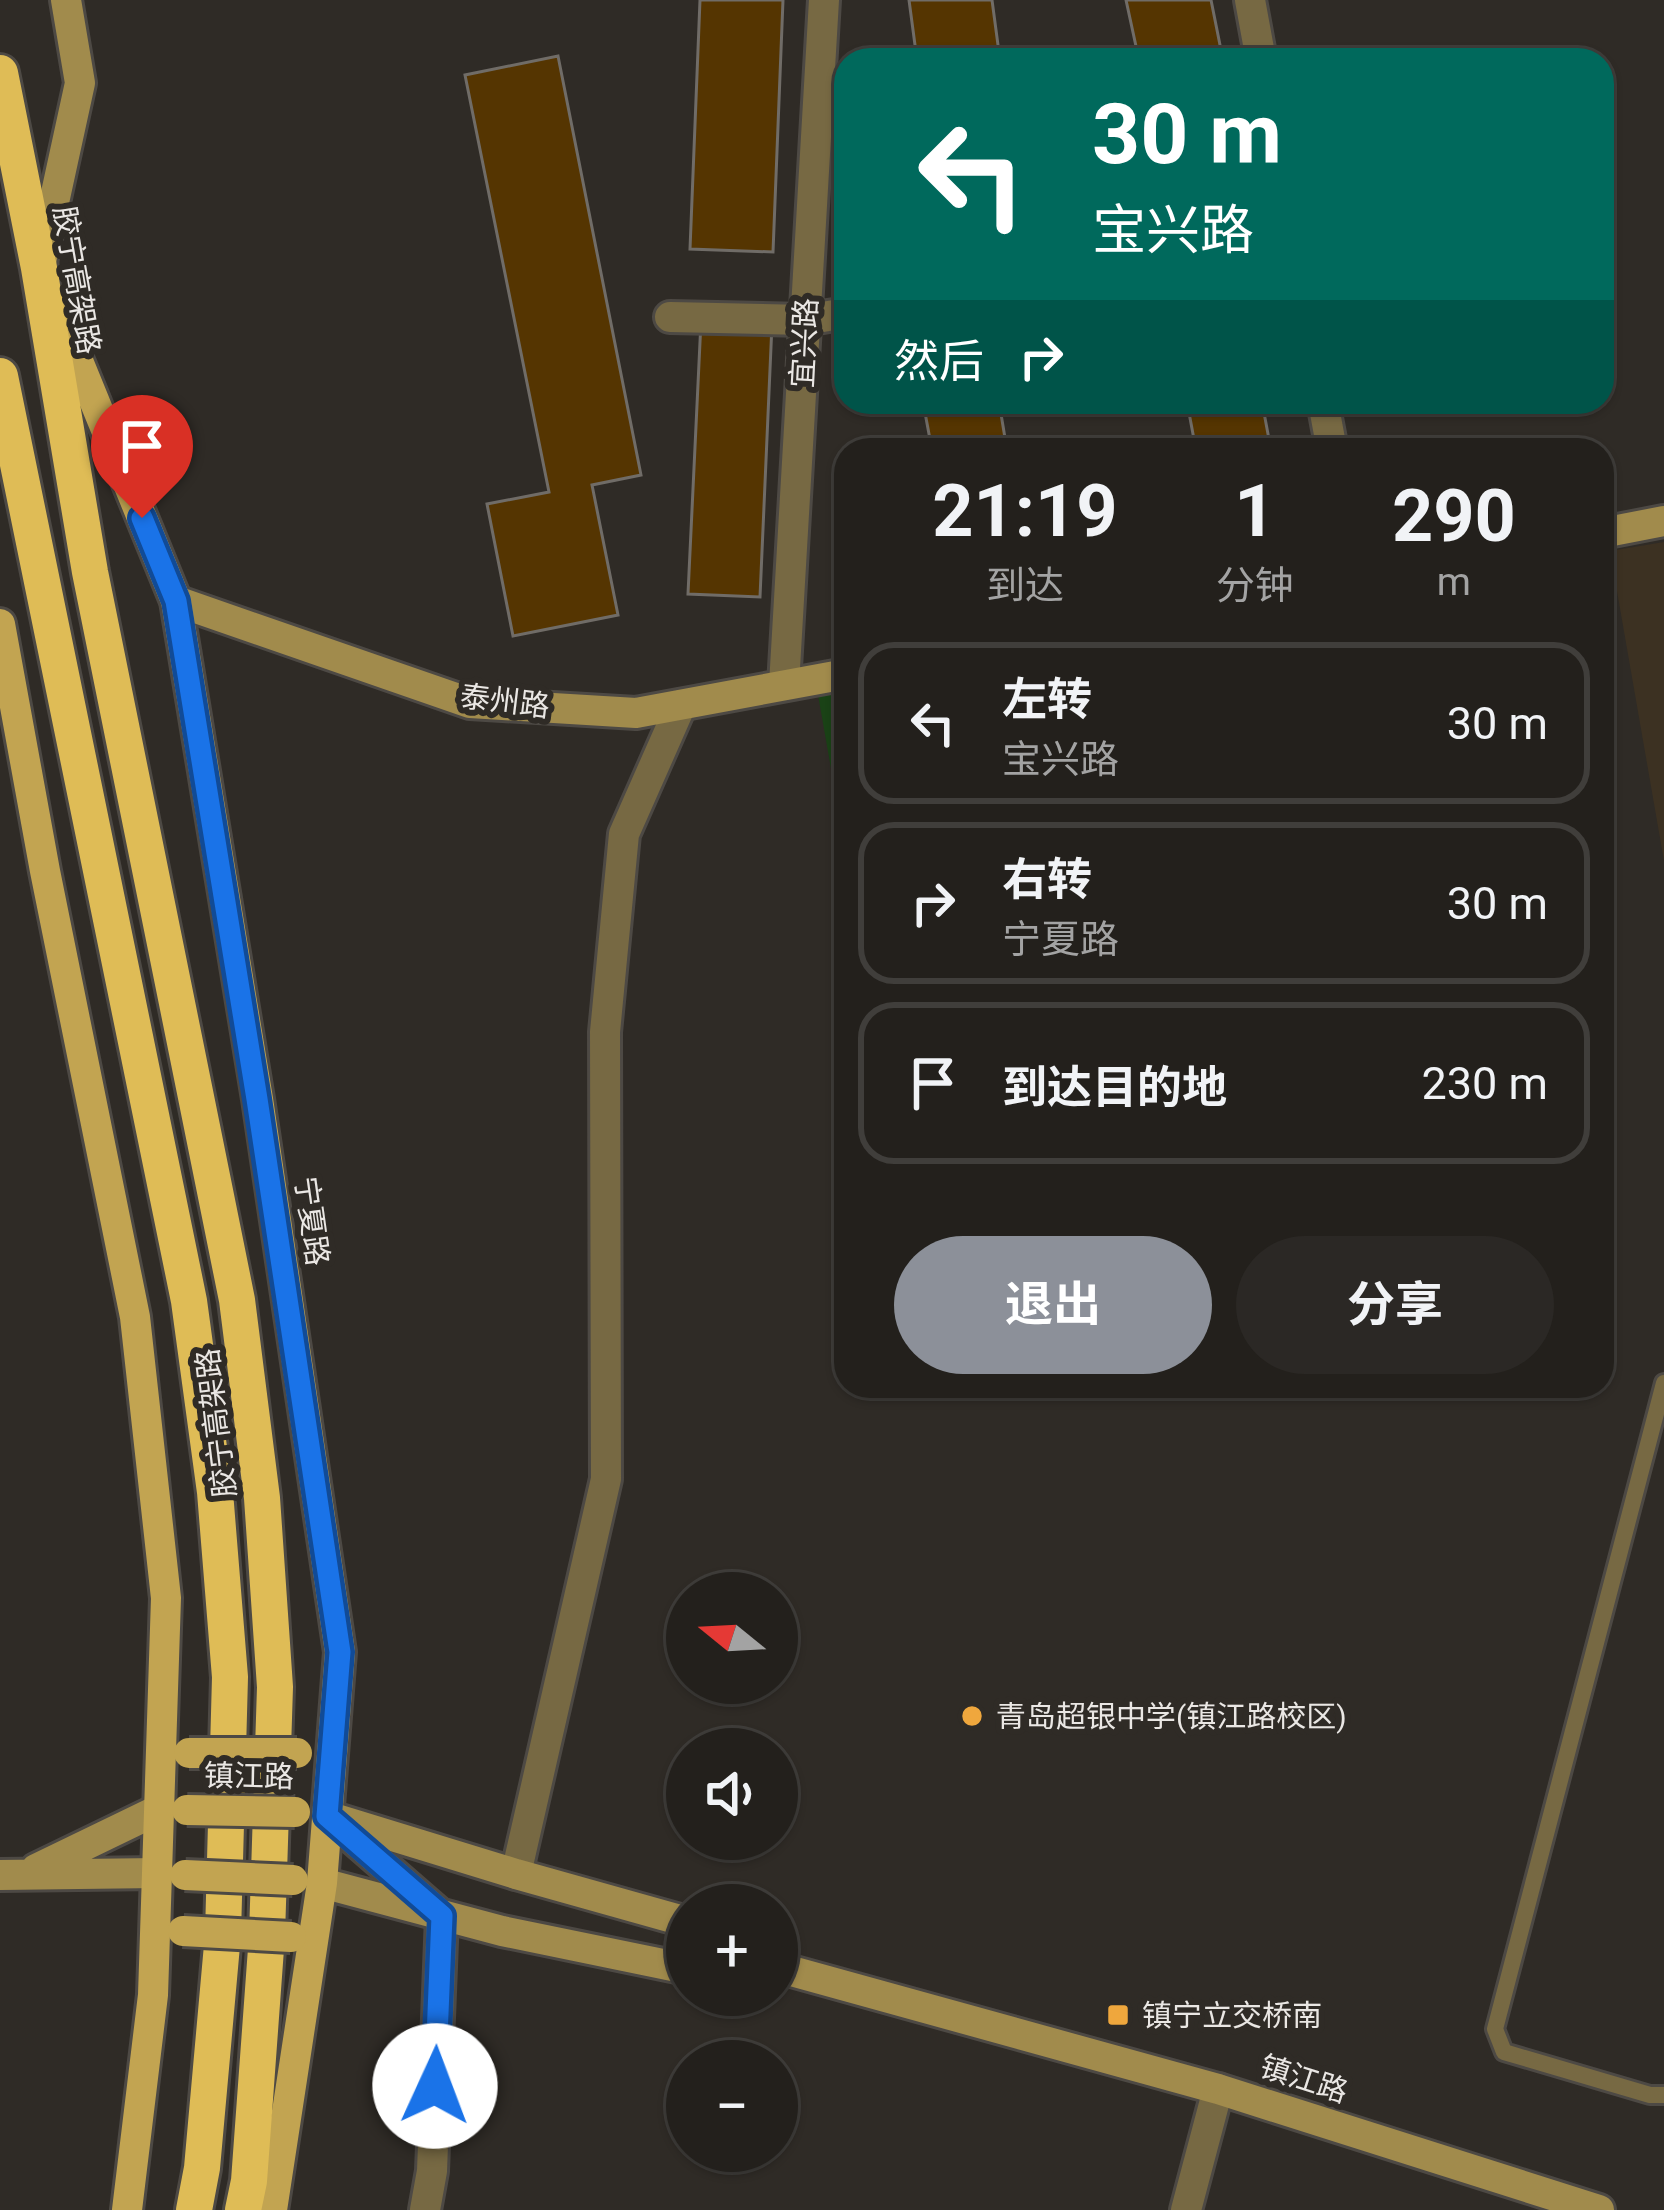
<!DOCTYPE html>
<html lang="zh">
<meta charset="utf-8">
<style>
:root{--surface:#23201c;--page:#2b2825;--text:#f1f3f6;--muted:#a3a3a3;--line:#403e3b;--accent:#8c9099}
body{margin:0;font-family:Roboto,"Noto Sans SC",sans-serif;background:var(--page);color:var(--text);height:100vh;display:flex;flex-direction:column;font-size:45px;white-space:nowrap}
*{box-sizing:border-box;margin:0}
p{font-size:39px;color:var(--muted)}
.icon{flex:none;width:66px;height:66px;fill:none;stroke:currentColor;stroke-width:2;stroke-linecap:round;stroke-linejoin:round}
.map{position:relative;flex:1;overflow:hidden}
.side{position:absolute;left:834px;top:438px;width:780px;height:960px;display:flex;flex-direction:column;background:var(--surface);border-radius:36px;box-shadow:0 3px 9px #0004,0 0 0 3px var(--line)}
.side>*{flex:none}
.top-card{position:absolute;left:834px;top:48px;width:780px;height:366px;border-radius:36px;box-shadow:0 3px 9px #0004,0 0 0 3px var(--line);background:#00695c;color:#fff;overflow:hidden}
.needle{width:78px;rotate:288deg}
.tools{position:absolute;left:666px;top:1572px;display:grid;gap:24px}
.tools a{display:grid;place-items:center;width:132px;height:132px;border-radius:50%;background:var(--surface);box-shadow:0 3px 9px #0004,0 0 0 3px var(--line);font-size:60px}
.pin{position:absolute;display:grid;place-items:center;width:102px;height:102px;color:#fff;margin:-123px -51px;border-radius:50% 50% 50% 0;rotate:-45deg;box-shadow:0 0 12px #0007}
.pin .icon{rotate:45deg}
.me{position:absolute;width:132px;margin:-66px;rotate:2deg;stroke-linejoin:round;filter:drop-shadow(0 0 9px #0008)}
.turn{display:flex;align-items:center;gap:42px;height:252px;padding:0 60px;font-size:54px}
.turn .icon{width:156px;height:156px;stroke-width:2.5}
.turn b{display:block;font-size:84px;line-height:102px}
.then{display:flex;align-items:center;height:114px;padding:0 60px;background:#0003;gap:24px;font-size:45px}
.eta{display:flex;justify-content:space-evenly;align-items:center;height:204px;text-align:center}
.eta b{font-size:72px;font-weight:700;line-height:84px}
.action{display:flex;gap:24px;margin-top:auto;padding:24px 60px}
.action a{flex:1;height:138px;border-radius:72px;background:var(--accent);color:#fff;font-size:48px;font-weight:700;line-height:138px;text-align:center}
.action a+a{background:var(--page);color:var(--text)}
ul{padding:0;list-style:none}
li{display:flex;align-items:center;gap:36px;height:162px;margin:0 24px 18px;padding:0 36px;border:6px solid var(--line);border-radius:36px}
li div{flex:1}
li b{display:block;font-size:45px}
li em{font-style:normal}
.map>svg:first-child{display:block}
.commercial{fill:#3c3122}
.green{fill:#1a4216}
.building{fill:#553501;stroke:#706c67;stroke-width:3}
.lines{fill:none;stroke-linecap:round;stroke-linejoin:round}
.lane-casing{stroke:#4d4944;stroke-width:22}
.street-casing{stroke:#4d4944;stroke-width:36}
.secondary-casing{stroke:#4d4944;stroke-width:36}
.primary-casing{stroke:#4d4944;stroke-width:36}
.highway-casing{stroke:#4d4944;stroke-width:42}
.lane{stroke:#776943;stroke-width:16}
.street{stroke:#776943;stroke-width:30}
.secondary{stroke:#a18b4c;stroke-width:30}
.primary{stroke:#c2a451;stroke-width:30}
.highway{stroke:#dfbc56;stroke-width:36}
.primary-bridge-casing{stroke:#4d4944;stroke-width:36;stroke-linecap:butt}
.primary-bridge{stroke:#c2a451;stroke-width:30}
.route-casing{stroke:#114b97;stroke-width:30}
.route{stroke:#1a73e8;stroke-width:21}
.poi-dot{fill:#efa73d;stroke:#2f2b26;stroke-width:4.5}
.labels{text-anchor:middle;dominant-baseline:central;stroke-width:12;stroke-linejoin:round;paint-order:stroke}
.street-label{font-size:30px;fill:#eae7e4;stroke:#2f2b26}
.poi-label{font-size:30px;fill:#eae7e4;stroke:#2f2b26;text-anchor:start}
</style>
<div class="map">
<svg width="1664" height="2210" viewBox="0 0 1664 2210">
<rect width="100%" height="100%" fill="#2f2b26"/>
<path class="commercial" d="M1664,542V861L1610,551Z"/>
<path class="green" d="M846,689V789L835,791L818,695Z"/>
<path class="building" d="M700,0H783L773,252L690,249Z
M909,0H992L1000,60H917Z
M1126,0H1211L1223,60H1139Z
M558,56L641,475L592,485L618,615L513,636L487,504L549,492L465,75Z
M701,321L772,324L760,597L688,594Z
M923,402H999L1007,450H932Z
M1187,402H1262L1271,450H1196Z"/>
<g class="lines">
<defs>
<path id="lane" d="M1664,1383L1495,2029L1504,2052L1650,2095H1664"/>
<path id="street" d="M1250,0L1261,60
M670,317L805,320L846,313
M1323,402L1332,450
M784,685L824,0
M327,1816L442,1916L432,2171L425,2210
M516,1874L606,1479L605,1032L624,834L681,705
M1186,2210L1218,2089"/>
<path id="secondary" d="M41,262L80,83L66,0
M1602,533L1664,521
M176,601L470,703L636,713L846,674
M327,1816L516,1874L687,1922
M36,1869L160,1809
M0,1875L158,1873
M322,1883L502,1931L687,1969
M777,1967L1218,2089L1599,2210"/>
<path id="primary" d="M56,307L176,601L258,1099L340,1652L322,1883L272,2210
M0,624L45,871L135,1317L166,1598L153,1995L127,2210"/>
<path id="highway" d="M0,73L39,268L90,572L237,1300L262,1498L275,1687L267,1935L249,2181L243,2210
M0,376L189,1301L215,1492L230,1677L223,1934L202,2168L194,2210"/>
</defs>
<use href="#lane" class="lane-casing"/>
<use href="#street" class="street-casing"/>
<use href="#secondary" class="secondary-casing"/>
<use href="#primary" class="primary-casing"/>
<use href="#highway" class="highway-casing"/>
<use href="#lane" class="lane"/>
<use href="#street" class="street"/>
<use href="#secondary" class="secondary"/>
<use href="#primary" class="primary"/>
<use href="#highway" class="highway"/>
<defs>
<path id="primary-bridge" d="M189,1753H297
M187,1810L295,1812
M185,1875L293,1880
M183,1931L291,1937"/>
</defs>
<use href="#primary-bridge" class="primary-bridge-casing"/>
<use href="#primary-bridge" class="primary-bridge"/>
</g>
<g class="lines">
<defs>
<path id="route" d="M142,518L176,601L257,1099L340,1652L327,1816L442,1916L435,2086"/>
</defs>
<use href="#route" class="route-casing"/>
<use href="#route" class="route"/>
</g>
<g class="poi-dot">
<circle cx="972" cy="1716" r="12"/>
<rect x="1106" y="2003" width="24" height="24" rx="6"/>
</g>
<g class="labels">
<g class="street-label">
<text transform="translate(77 280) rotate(80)">胶宁高架路</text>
<text transform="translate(804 343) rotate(-87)">宜兴路</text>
<text transform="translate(505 701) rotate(7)">泰州路</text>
<text transform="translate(312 1221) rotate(82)">宁夏路</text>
<text transform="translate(216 1423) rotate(-97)">胶宁高架路</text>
<text transform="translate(249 1776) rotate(1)">镇江路</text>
<text transform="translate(1304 2079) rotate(18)">镇江路</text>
</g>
<g class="poi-label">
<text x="996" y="1716">青岛超银中学(镇江路校区)</text>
<text x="1142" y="2015">镇宁立交桥南</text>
</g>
</g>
</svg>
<div class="tools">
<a><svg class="needle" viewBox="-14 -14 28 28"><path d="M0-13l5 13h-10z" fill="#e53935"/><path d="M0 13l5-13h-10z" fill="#a3a3a3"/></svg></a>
<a><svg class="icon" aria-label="sound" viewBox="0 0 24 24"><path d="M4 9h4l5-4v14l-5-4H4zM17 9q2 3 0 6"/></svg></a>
<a>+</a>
<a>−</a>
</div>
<div class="pin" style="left:142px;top:518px;background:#d93025"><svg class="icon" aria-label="arrive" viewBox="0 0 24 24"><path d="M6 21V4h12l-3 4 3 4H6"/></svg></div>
<svg class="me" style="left:435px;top:2086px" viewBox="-20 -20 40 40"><circle r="19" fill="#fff"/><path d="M0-13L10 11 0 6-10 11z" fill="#1a73e8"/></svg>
<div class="top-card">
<div class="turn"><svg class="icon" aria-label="left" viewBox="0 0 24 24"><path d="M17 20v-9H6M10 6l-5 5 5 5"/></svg><div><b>30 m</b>宝兴路</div></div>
<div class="then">然后<svg class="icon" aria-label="right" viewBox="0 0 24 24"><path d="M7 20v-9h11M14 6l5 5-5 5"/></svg></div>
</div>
<section class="side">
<div class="eta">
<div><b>21:19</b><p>到达</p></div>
<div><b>1</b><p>分钟</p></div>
<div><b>290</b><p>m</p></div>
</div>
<ul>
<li><svg class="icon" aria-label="left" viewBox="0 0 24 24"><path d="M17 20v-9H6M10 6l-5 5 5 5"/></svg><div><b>左转</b><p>宝兴路</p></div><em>30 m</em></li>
<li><svg class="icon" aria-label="right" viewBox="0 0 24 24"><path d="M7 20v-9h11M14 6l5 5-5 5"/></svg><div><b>右转</b><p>宁夏路</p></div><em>30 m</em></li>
<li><svg class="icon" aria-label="arrive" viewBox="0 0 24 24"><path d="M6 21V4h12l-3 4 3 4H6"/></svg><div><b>到达目的地</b></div><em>230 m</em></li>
</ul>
<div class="action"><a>退出</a><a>分享</a></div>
</section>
</div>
